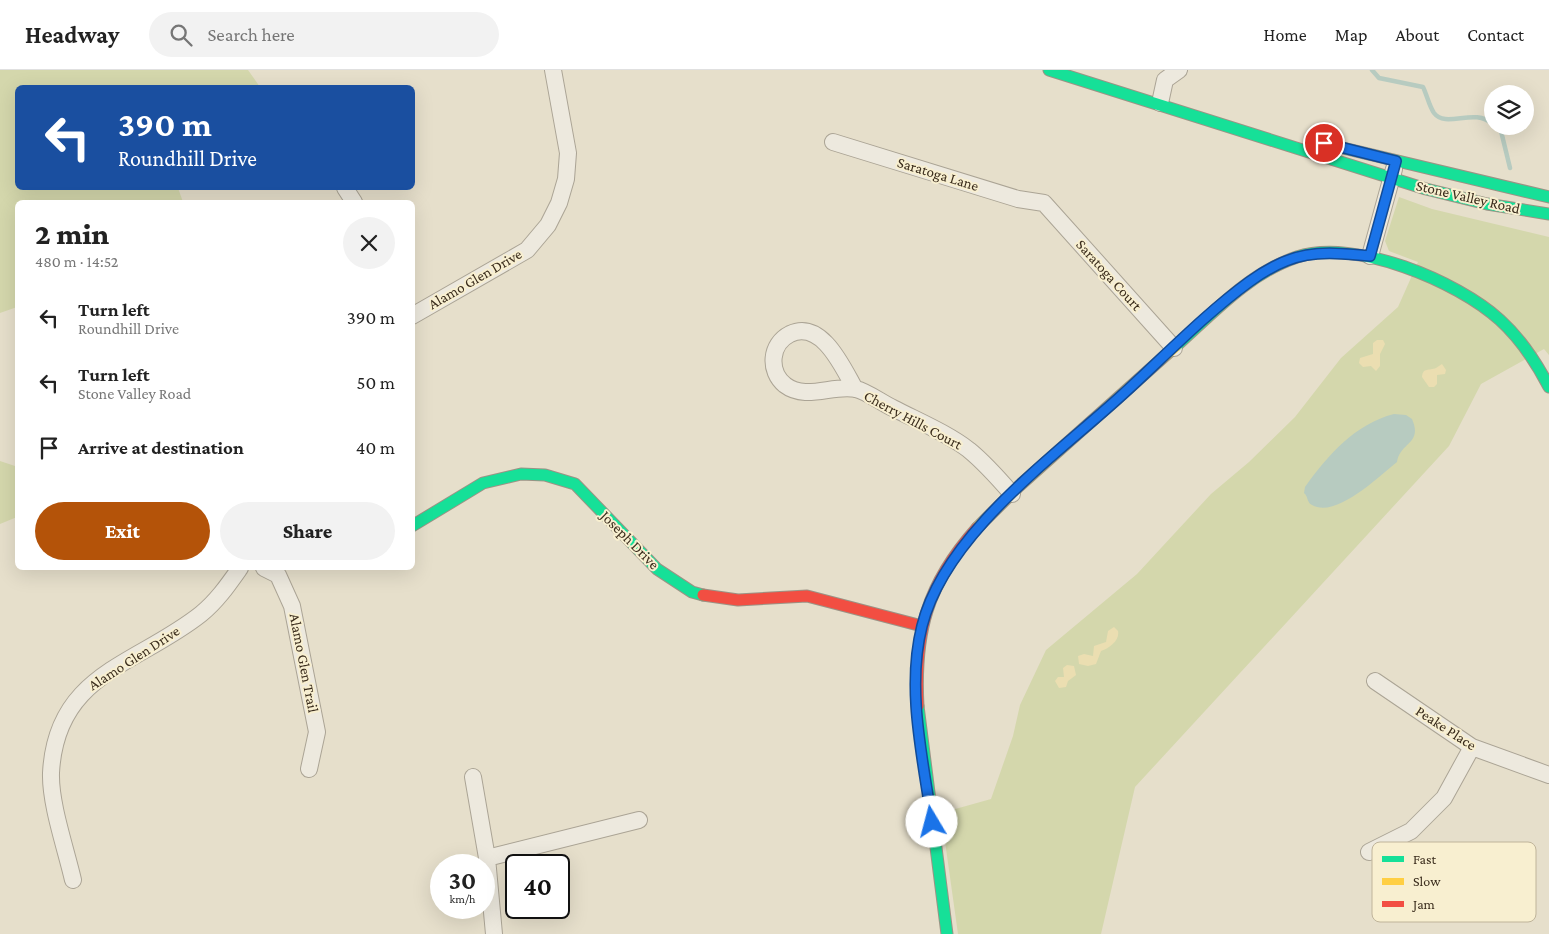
<!DOCTYPE html>
<meta charset="utf-8">
<style>
:root{--surface:#fff;--page:#f2f2f2;--text:#222;--muted:#767676;--line:#e0e0e0;--accent:#b45309}
body{margin:0;font-family:"Crimson Pro",serif;background:var(--page);color:var(--text);height:100vh;display:flex;flex-direction:column;font-size:19px;white-space:nowrap}
*{box-sizing:border-box;margin:0}
p{font-size:16px;color:var(--muted)}
.icon{flex:none;width:28px;height:28px;fill:none;stroke:currentColor;stroke-width:2;stroke-linecap:round;stroke-linejoin:round}
.map{position:relative;flex:1;overflow:hidden}
.side{position:absolute;left:15px;top:130px;width:400px;height:370px;display:flex;flex-direction:column;background:var(--surface);border-radius:8px;box-shadow:0 5px 20px #0002}
.side>*{flex:none}
.banner{position:absolute;left:15px;top:15px;width:400px;height:105px;border-radius:8px;box-shadow:0 5px 20px #0002;background:#1a4fa0;color:#fff;overflow:hidden}
.buttons{position:absolute;left:1484px;top:15px;display:grid;gap:10px}
.buttons a{display:grid;place-items:center;width:50px;height:50px;border-radius:50%;background:var(--surface);box-shadow:0 5px 20px #0002;font-size:25px}
.speed{position:absolute;left:430px;top:784px;display:flex;gap:10px;font-size:25px;font-weight:700;text-align:center}
.speed>*{display:grid;place-content:center;width:65px;height:65px;border-radius:50%;background:var(--surface);box-shadow:0 5px 20px #0002;line-height:1}
.speed small{font-size:12px;font-weight:400}
.speed .limit{border:2px solid #111;border-radius:8px;background:#fff;color:#111}
.pin{position:absolute;display:grid;place-items:center;width:42px;height:42px;color:#fff;margin:-21px;border:2px solid #fff;border-radius:50%;box-shadow:0 1px 5px #0007}
.me{position:absolute;width:55px;margin:-28px;rotate:352deg;stroke-linejoin:round;filter:drop-shadow(0 0 4px #0008)}
.turn{display:flex;align-items:center;gap:18px;height:105px;padding:0 20px;font-size:22px}
.turn .icon{width:65px;height:65px;stroke-width:2.5}
.turn b{display:block;font-size:35px;line-height:42px}
.round{display:grid;place-items:center;flex:none;width:52px;height:52px;border-radius:26px;background:var(--page)}
.head{display:flex;align-items:center;justify-content:space-between;height:85px;padding:0 20px}
h1{font-size:30px;font-weight:800;line-height:38px}
.cta{display:flex;gap:10px;margin-top:auto;padding:10px 20px}
.cta a{flex:1;height:58px;border-radius:30px;background:var(--accent);color:#fff;font-size:20px;font-weight:800;line-height:58px;text-align:center}
.cta a+a{background:var(--page);color:var(--text)}
ul{padding:0;list-style:none}
li{display:flex;align-items:center;gap:15px;height:65px;padding:0 20px}
li div{flex:1}
li b{display:block;font-size:19px}
li em{font-style:normal}
header{display:flex;align-items:center;gap:30px;box-sizing:border-box;height:70px;padding:0 25px;background:var(--surface);border-bottom:1px solid var(--line)}
header strong{font-size:24px}
nav{display:flex;gap:28px;margin-inline-start:auto;font-size:18px}
.search{width:350px;height:45px;background:var(--page);display:flex;align-items:center;gap:12px;box-sizing:border-box;padding:0 18px;border-radius:28px;color:var(--muted);font-size:19px}
.map>svg:first-child{display:block}
.green{fill:#d4d7ac}
.sand{fill:#ebdeb1}
.water{fill:#b7cbc0}
.lines{fill:none;stroke-linecap:round;stroke-linejoin:round}
.stream{stroke:#b7cbc0;stroke-width:4.5}
.street-casing{stroke:#aba495;stroke-width:18}
.fast-casing{stroke:#9b9385;stroke-width:13}
.slow-casing{stroke:#9b9385;stroke-width:13}
.jam-casing{stroke:#9b9385;stroke-width:13}
.street{stroke:#ede9de;stroke-width:16}
.fast{stroke:#16e098;stroke-width:11}
.slow{stroke:#ffcf43;stroke-width:11}
.jam{stroke:#f24e42;stroke-width:11}
.route-casing{stroke:#114b97;stroke-width:12}
.route{stroke:#1a73e8;stroke-width:9}
.labels{text-anchor:middle;dominant-baseline:central;stroke-width:4;stroke-linejoin:round;paint-order:stroke}
.street-label{font-size:15px;fill:#3a2c1c;stroke:#f8efd0}
.key{fill:#f8efd0;stroke:#bfb49a;stroke-width:1}
.key-label{font-size:14px;fill:#3a2c1c}
</style>
<header>
<strong>Headway</strong>
<div class="search"><svg class="icon" aria-label="search" viewBox="0 0 24 24"><circle cx="10" cy="10" r="6"/><path d="M15 15l6 6"/></svg>Search here</div>
<nav><a>Home</a><a>Map</a><a>About</a><a>Contact</a></nav>
</header>
<div class="map">
<svg width="1549" height="864" viewBox="0 0 1549 864">
<rect width="100%" height="100%" fill="#e6dfcb"/>
<path class="green" d="M0,0H248L260,17L18,18V118H178L183,132H18L17,237L0,243Z
M1399,127L1432,139L1549,167V285L1544,279L1481,314L1449,376L1135,717L1101,864H958L941,743L991,729L1013,666L1020,635L1046,580L1137,504L1211,424L1249,392L1295,347L1341,288L1398,237L1418,192L1389,181L1385,171Z
M0,391L18,397L17,447L0,454Z"/>
<path class="sand" d="M1377,270H1383L1385,274L1380,284V296L1376,301L1371,296L1363,297L1359,293L1360,288L1373,284V273Z
M1442,294L1446,300L1445,304L1437,305V314L1434,317H1429L1422,307C1423,297 1429,301 1436,298C1438,297 1440,295 1442,294Z
M1114,557L1118,561C1120,570 1110,578 1101,581L1096,594L1088,596L1079,594L1078,586L1084,584L1093,586L1094,576L1106,572L1108,561Z
M1067,595L1074,596L1076,605L1068,611L1066,617L1059,618L1055,611L1058,607H1064L1063,598Z"/>
<path class="water" d="M1394,344L1406,345L1412,349C1423,374 1400,372 1397,392C1379,406 1336,449 1312,435C1307,433 1308,426 1304,423L1305,417C1328,385 1355,354 1394,344Z"/>
<g class="lines">
<path class="stream" d="M1372,0L1379,8L1423,17C1427,25 1429,36 1434,43C1446,59 1475,37 1492,54
M1496,56L1501,61L1510,98"/>
<defs>
<path id="street" d="M1160,33L1165,10L1179,0
M833,72L1018,129L1044,133L1174,278
M345,118L354,132
M1370,186L1394,99
M412,246L527,180L548,155L559,133L566,109L568,83L553,0
M855,319C843,298 822,249 790,264C770,274 768,301 785,315C806,331 833,314 856,319C868,322 882,333 893,338C918,351 947,363 969,380C985,393 999,409 1012,424
M264,498L278,505L292,536L317,662L309,699
M1375,611L1472,677L1549,705
M473,707L487,788L494,864
M1369,782L1411,761L1444,728L1472,677
M487,788L639,750
M73,810C66,779 50,734 51,703C56,603 137,595 201,544C217,531 228,515 240,498"/>
<path id="fast" d="M1049,0L1426,119L1487,134L1549,144
M1343,78L1549,127
M1176,276C1213,243 1249,203 1297,187C1355,168 1457,211 1500,250C1521,269 1536,292 1549,317
M412,456L483,413L521,404L545,405L575,414L657,499L692,522L703,525
M918,636L947,864"/>
<path id="slow" d="M977,458L1018,417L1176,276"/>
<path id="jam" d="M703,525L738,530L807,526L922,556
M918,636C914,562 927,514 977,458"/>
</defs>
<use href="#street" class="street-casing"/>
<use href="#fast" class="fast-casing"/>
<use href="#slow" class="slow-casing"/>
<use href="#jam" class="jam-casing"/>
<use href="#street" class="street"/>
<use href="#fast" class="fast"/>
<use href="#slow" class="slow"/>
<use href="#jam" class="jam"/>
</g>
<g class="lines">
<defs>
<path id="route" d="M932,752C923,689 906,619 922,556C945,464 1054,387 1122,325C1164,287 1204,245 1249,212C1293,180 1318,181 1370,186L1396,91L1324,73"/>
</defs>
<use href="#route" class="route-casing"/>
<use href="#route" class="route"/>
</g>
<g class="labels">
<g class="street-label">
<text transform="translate(938 104) rotate(17)">Saratoga Lane</text>
<text transform="translate(1468 127) rotate(13)">Stone Valley Road</text>
<text transform="translate(1109 205) rotate(48)">Saratoga Court</text>
<text transform="translate(475 209) rotate(-30)">Alamo Glen Drive</text>
<text transform="translate(913 350) rotate(28)">Cherry Hills Court</text>
<text transform="translate(630 470) rotate(45)">Joseph Drive</text>
<text transform="translate(134 588) rotate(-33)">Alamo Glen Drive</text>
<text transform="translate(304 593) rotate(79)">Alamo Glen Trail</text>
<text transform="translate(1446 658) rotate(33)">Peake Place</text>
</g>
</g>
<rect x="1372" y="772" width="164" height="80" rx="8" class="key"/>
<rect x="1382" y="786" width="22" height="6" fill="#16e098"/>
<rect x="1382" y="808" width="22" height="7" fill="#ffcf43"/>
<rect x="1382" y="831" width="22" height="6" fill="#f24e42"/>
<g class="key-label">
<text x="1413" y="794">Fast</text>
<text x="1413" y="816">Slow</text>
<text x="1413" y="839">Jam</text>
</g>
</svg>
<div class="buttons">
<a><svg class="icon" aria-label="layers" viewBox="0 0 24 24"><path d="M12 4l9 5-9 5-9-5zM3 14l9 5 9-5"/></svg></a>
</div>
<div class="speed"><div>30<small>km/h</small></div><div class="limit">40</div></div>
<div class="pin" style="left:1324px;top:73px;background:#d93025"><svg class="icon" aria-label="arrive" viewBox="0 0 24 24"><path d="M6 21V4h12l-3 4 3 4H6"/></svg></div>
<svg class="me" style="left:932px;top:752px" viewBox="-20 -20 40 40"><circle r="19" fill="#fff"/><path d="M0-13L10 11 0 6-10 11z" fill="#1a73e8"/></svg>
<div class="banner">
<div class="turn"><svg class="icon" aria-label="left" viewBox="0 0 24 24"><path d="M17 20v-9H6M10 6l-5 5 5 5"/></svg><div><b>390 m</b>Roundhill Drive</div></div>
</div>
<section class="side">
<div class="head"><div><h1>2 min</h1><p>480 m · 14:52</p></div><a class="round"><svg class="icon" aria-label="close" viewBox="0 0 24 24"><path d="M6 6l12 12M18 6L6 18"/></svg></a></div>
<ul>
<li><svg class="icon" aria-label="left" viewBox="0 0 24 24"><path d="M17 20v-9H6M10 6l-5 5 5 5"/></svg><div><b>Turn left</b><p>Roundhill Drive</p></div><em>390 m</em></li>
<li><svg class="icon" aria-label="left" viewBox="0 0 24 24"><path d="M17 20v-9H6M10 6l-5 5 5 5"/></svg><div><b>Turn left</b><p>Stone Valley Road</p></div><em>50 m</em></li>
<li><svg class="icon" aria-label="arrive" viewBox="0 0 24 24"><path d="M6 21V4h12l-3 4 3 4H6"/></svg><div><b>Arrive at destination</b></div><em>40 m</em></li>
</ul>
<div class="cta"><a>Exit</a><a>Share</a></div>
</section>
</div>
